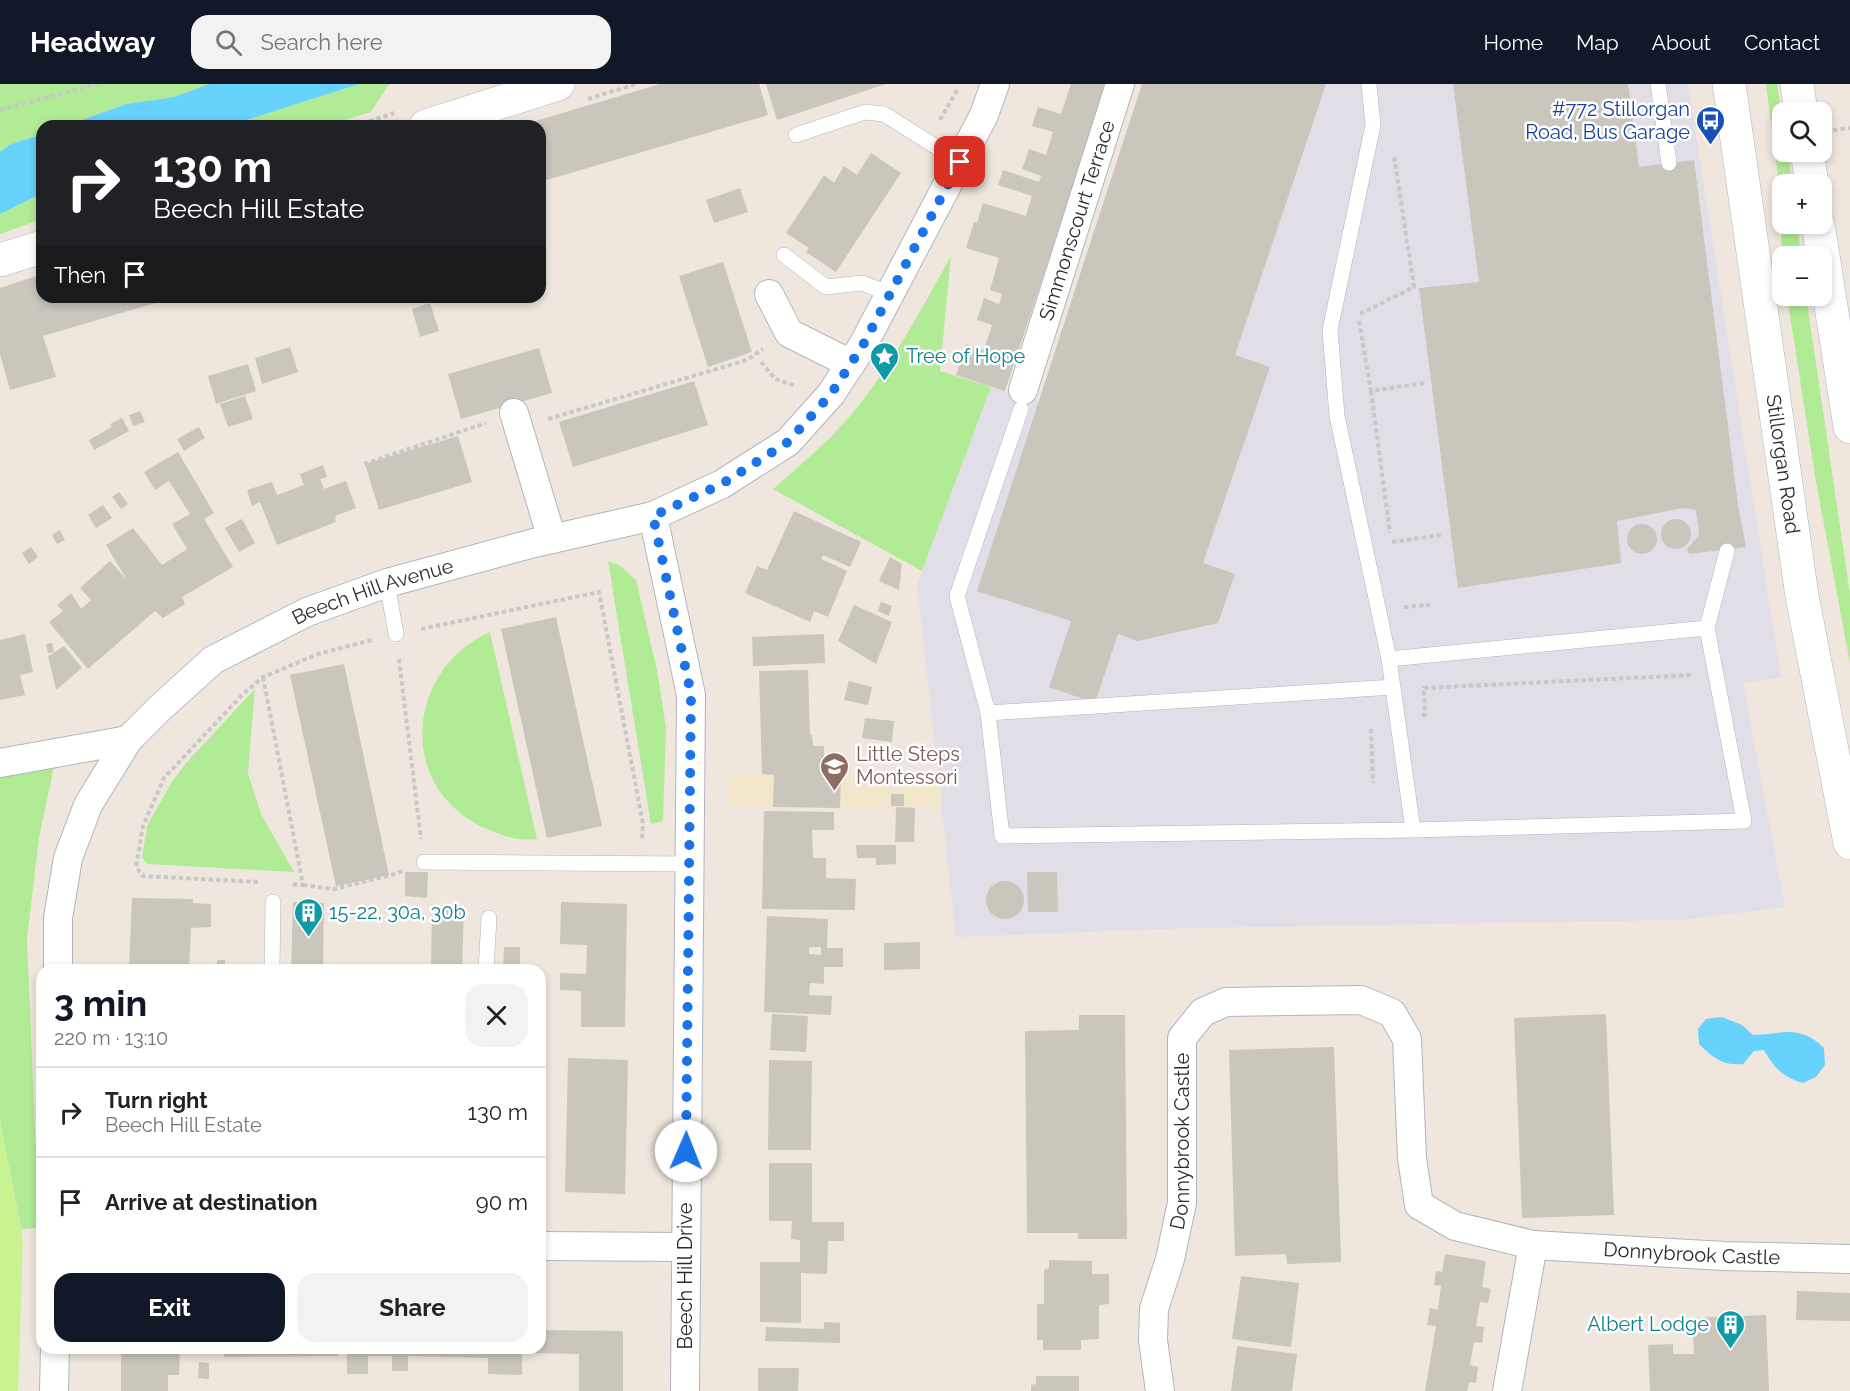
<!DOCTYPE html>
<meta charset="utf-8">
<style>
:root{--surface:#fff;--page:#f2f2f2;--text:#222;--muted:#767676;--line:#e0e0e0;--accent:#111827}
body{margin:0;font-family:Raleway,sans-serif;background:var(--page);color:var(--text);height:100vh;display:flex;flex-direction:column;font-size:22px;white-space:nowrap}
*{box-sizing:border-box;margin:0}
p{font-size:20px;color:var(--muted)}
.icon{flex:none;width:33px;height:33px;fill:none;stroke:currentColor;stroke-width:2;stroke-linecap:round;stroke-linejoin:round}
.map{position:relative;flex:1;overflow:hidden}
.drawer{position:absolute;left:36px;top:880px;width:510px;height:390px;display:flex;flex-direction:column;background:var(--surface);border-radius:18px;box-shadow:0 3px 9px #0003}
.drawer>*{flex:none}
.hud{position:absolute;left:36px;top:36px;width:510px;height:183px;border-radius:18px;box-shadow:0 3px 9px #0003;background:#202124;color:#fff;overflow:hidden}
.fabs{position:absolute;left:1772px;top:18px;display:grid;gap:12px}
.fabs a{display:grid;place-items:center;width:60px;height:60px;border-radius:12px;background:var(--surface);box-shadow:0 3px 9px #0003;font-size:30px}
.pin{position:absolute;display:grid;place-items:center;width:51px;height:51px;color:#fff;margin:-26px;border-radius:12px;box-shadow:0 3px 9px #0006}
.me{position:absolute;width:66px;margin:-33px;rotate:1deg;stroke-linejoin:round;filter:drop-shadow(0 0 4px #0008)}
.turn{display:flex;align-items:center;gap:21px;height:126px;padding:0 18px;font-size:27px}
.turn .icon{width:78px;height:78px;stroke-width:2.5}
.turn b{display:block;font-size:42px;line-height:51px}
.then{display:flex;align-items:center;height:57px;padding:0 18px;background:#0003;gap:12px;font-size:22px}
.round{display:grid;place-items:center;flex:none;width:63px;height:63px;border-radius:18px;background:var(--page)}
.headline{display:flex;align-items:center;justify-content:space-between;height:102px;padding:0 18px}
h1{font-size:36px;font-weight:700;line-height:45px;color:var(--accent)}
.action{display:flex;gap:12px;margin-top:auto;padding:12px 18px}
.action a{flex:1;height:69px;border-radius:18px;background:var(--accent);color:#fff;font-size:24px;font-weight:700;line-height:69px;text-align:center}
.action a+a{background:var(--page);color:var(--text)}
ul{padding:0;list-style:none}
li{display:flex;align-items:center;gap:18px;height:90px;padding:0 18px;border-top:2px solid var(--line)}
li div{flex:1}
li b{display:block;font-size:22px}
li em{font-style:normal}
header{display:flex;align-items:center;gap:36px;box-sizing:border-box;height:84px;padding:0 30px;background:var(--accent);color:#fff}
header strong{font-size:28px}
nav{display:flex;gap:33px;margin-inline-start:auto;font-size:21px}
.search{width:420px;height:54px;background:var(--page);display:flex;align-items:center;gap:15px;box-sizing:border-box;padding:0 21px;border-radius:18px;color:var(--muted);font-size:22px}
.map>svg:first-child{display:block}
.industrial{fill:#e1dee7}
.education{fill:#f2e6cb}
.green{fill:#b1eb95}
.pitch{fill:#c8f390}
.water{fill:#67d2fb}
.building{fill:#cac6bc;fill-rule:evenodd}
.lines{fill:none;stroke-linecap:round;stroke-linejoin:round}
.lane-casing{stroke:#b1b4c1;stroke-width:16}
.street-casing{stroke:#b1b4c1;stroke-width:30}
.secondary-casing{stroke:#b1b4c1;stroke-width:34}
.path{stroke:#c8c8c8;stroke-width:4;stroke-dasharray:4.5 3;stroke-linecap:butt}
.lane{stroke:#fff;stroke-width:15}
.street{stroke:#fff;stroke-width:28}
.secondary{stroke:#fff;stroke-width:33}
.route{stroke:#1a73e8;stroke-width:10;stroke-dasharray:0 18}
.labels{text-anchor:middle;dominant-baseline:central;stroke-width:5;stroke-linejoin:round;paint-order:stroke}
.transit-label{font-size:20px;fill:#164399;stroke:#fff;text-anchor:end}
.street-label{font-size:20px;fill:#2c2c2c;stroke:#fff}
.culture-label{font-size:20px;fill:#0d838f;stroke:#fff;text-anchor:start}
.education-label{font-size:20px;fill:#785e54;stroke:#fff;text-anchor:start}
</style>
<header>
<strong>Headway</strong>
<div class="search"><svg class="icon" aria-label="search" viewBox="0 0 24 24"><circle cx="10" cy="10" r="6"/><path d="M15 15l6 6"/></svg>Search here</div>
<nav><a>Home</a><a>Map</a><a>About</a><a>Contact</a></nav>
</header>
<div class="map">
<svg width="1850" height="1307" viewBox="0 0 1850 1307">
<rect width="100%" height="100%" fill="#efe7dd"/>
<path class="industrial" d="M1142,0H1688L1781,593L1743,599L1785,823L1681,836L1192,844L956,853L917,501L991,303L1039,317Z"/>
<path class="education" d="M729,690L939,693L942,722L840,724L729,721Z"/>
<path class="green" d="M0,0H209L174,13L126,20L65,42H42V50L9,61L0,68Z
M359,0H389L371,28L325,42H228Z
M1766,0H1777L1782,32V68H1788L1792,100H1782V140H1797L1801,172H1782V178L1780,107Z
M42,109V135L0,150V130Z
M951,172L940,287L991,303L922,487L773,405C803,379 834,353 859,321C895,275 923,222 951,172Z
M1787,212H1806L1850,510V579L1815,392Z
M608,477L619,481L636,496L657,586L666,644L663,737L651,740Z
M490,548L537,755C521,757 506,753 492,747C398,712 401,588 490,548Z
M255,605L248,689L261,730L294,788L148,780L142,774L147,742L170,701L186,679Z
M55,677L39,754L27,854L39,1144L21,1145L0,1037V688Z"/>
<path class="pitch" d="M0,1037L23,1157L18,1307H0Z"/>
<path class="water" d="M209,0H359L228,42H65L126,20L174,13Z
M42,50V109L0,130V68L9,61Z
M1722,933L1742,941L1753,951C1783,950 1799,940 1824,964L1825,981L1816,993L1803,999C1782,992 1775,985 1764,966L1754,967L1743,980C1723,982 1713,974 1699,960L1698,945L1706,935Z"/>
<path class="building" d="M660,0H759L768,31L540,98V42L522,41Z
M766,0H886L777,36Z
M1071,0H1107L1005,307L956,291L966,260L984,266L992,241L977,236L984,214L999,220L1002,210L990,206L999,174L966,164L974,138L977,139L983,119L1026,132L1032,112L998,101L1003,86L1039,98L1041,92L1022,85L1029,65L1046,71L1053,48L1032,42L1038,23L1061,30Z
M1142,0H1326L1235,271L1270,283L1203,479L1235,490L1218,539L1137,557L1118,550L1095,619L1049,603L1071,537L977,507Z
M1453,0H1628L1639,83L1694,76L1738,421L1746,463L1689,470L1687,465L1699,451L1696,426L1683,424L1617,437L1621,479L1458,504L1419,204L1479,198Z
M871,69L901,89L836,188L806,168L809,164L786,149L824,91L834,99L844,82L857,91Z
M740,104L748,128L714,139L706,116Z
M723,178L752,268L708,283L679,192Z
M42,190V213L172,214L43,252L56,293L10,306L0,270V204Z
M430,219L439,247L420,253L412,225Z
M290,263L298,288L262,300L255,274Z
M539,264L552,309L461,335L448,290Z
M248,280L256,307L216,320L208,292Z
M694,297L708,341L573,383L559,338Z
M245,312L253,335L228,343L220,320Z
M140,327L145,338L133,342L129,331Z
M122,334L129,347L94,366L89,356L112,343L110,340Z
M199,343L205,354L184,367L177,355Z
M458,352L472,398L379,426L365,380Z
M178,368L214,429L204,435L233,483L182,513L185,520L163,534L155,527L88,585L49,538L63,527L57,521L71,509L81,525L91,516L80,504L110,477L127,496L106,461L133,444L162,481L187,465L172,440L190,430L169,397L155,406L144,388Z
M323,381L327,393L320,395L324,405L346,397L356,424L335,432L336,438L277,461L260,418L252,422L247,406L272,398L277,411L304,401L300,390Z
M119,408L128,420L121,425L112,413Z
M103,421L112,434L96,444L88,431Z
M794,427L861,458L850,483L823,471L821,475L847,487L828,533L814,527L810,538L745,509L757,482L767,486Z
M1661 450a15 15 0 1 1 30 0a15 15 0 1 1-30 0Z
M242,435L255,459L239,468L225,444Z
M1627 455a15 15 0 1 1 30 0a15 15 0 1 1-30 0Z
M60,446L65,456L57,460L52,451Z
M31,463L38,473L29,480L22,469Z
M890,473L902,480L899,506L879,497Z
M881,518L892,522L889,532L878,527Z
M854,521L892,538L876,580L838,557Z
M556,533L602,742L547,754L501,545Z
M25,550L33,588L20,591L25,611L0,616V556Z
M824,550L825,579L753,582L752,553Z
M52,559L54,568L48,569L46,560Z
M64,562L82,584L56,606L48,572Z
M344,580L389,791L336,802L290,591Z
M808,586L810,651H812L813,662H824V691H841L840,724L773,723L774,691L762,690L759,587Z
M849,597L872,603L868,621L844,616Z
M865,634L894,637L892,658L862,654Z
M891,710H904V722H891Z
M896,723L915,724L914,758H895Z
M764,727L834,728V746H812L813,774H826V794L856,795L855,826L762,825Z
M856,761H896V780L876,781V774H857Z
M405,788H428L427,814L405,812Z
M1027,788H1057L1058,828H1028Z
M986 816a19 19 0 1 1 38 0a19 19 0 1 1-38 0Z
M132,814L193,815V819L211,820V843L191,844L189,886H129Z
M293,818L324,819L323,886H291Z
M561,818L627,820L625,943H581V907L560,906V889L586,890L587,861L560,860Z
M432,823H464L462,886H431Z
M767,832L828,835L827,864H843V883H824V900L810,899L809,911L832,912L831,931L764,928ZM809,863H821V871L809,870Z
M920,858V885L884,886V859Z
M504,863H520V886H503Z
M217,876H225V886H217Z
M772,930L808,932L806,968L770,966Z
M1606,930L1614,1131L1522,1134L1514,934Z
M1079,931H1125L1127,1155H1078V1149H1027L1025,947L1079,946Z
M1334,963L1341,1178L1287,1180L1286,1170L1235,1172L1229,966Z
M568,974L628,976L625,1110L565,1108Z
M769,976L812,977L811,1066H768Z
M769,1079H812V1138H844V1157H828L827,1190L801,1189V1239L760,1238V1178H800V1156L791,1155L792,1137H769Z
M1445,1170L1486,1177L1482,1203L1491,1205L1488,1219L1480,1218L1476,1242L1484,1243L1482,1259L1474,1258L1470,1281L1478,1283L1476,1299L1469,1298L1467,1307H1425L1436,1242L1427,1241L1430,1224L1438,1226L1441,1202L1434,1201L1436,1187L1442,1188Z
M1049,1176L1092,1177V1190H1109V1220L1099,1221V1255L1081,1256V1266H1043V1256H1037V1220H1044V1186L1049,1184Z
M1241,1192L1299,1199L1291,1263L1232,1255Z
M1797,1207L1850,1209V1237L1796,1236Z
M1766,1231L1769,1307H1650L1648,1261L1673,1260V1270H1694L1692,1234Z
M824,1238L840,1239V1259L765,1257L766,1243L824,1245Z
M540,1246L623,1247V1307H579V1270L534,1269V1264H540Z
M1237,1262L1297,1270L1292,1307H1231Z
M224,1264H338V1272L224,1273Z
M347,1264H522V1291L488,1290V1274L408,1272V1287H392V1272H368V1290H347Z
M121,1267L180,1268L179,1291H168V1307H121Z
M199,1278L209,1279V1295L198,1294Z
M758,1284H799L798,1307H758Z
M1036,1292H1079V1307H1031V1301L1036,1300Z"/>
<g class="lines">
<defs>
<path id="lane" d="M1369,0L1373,41L1330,246L1337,332L1389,575L1413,746L1744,737L1707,544L1389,575
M1658,0L1669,79
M796,51L865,28L884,30L960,78
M784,171L826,203L862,199L890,210
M387,499L396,550
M1707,544L1727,467
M1393,603L988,629L1002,752L1413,746
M988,629L957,512L1021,325
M424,778L689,780
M272,886L273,818
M486,886L489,834"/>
<g id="street">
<path d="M769,210L789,249L851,280"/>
<path id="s1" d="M1023,306L1120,0"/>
<path d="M514,329L552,455"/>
<path d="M653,432L691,611L685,1307"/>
<path d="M0,679L128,656"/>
<path id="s2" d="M58,886V834L68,774L88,721L128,656L160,624L213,576L307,528L387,499L534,459L653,432L722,400L788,358L831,310L863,261L984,31L995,0"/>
<path d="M540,1162L685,1163"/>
<path d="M54,1307L55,1264"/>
<path id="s3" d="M1160,1307L1153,1256L1154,1225L1170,1175L1182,1119V954L1203,928L1226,918L1361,916L1392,929L1407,955L1412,1074L1419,1121L1455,1142L1533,1161L1724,1172L1850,1175"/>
<path d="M1507,1307L1533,1161"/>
</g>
<g id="secondary">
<path id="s4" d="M1729,0L1802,512L1850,759"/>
<path d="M1797,0L1801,28"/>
<path d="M426,42L558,0"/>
<path d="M1807,68L1812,100"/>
<path d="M1818,140L1850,343"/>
<path d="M0,176L42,163"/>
</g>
</defs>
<use href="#lane" class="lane-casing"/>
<use href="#street" class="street-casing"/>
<use href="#secondary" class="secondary-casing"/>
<path class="path" d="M588,15L636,0
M0,26L98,0
M940,36L957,6
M355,42L394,29
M1833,46L1850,44
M1360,230L1414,203L1394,72
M1359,237L1371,307L1424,299
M761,278L775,295L796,302
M1371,307L1390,449
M548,335L747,276L763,265
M364,380L486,339
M1392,458L1442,451
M1404,523L1430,521
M421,545L599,508L643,740L642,755
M399,575L421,755
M263,593L303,801L290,800
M1422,631H1425L1424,604L1692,591
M1371,645L1373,699
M258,798L143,792L136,783L143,742L164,694L242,611L263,593L318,570L372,556
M303,801L334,805L391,791L403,787"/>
<use href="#lane" class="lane"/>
<use href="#street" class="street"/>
<use href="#secondary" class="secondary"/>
</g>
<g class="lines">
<path class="route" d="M686,1067L691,610L653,432L722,400L788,358L831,310L863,261L960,78"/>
</g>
<defs>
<symbol id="bus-pin" viewBox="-11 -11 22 30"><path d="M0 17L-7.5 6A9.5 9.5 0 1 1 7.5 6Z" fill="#1a4fb4" stroke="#fff"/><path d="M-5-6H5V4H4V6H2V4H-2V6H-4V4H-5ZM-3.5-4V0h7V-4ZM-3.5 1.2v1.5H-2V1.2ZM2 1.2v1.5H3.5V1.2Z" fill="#fff"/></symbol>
<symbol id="sight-pin" viewBox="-11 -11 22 30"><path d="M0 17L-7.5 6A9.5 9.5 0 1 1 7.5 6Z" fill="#0f9aa8" stroke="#fff"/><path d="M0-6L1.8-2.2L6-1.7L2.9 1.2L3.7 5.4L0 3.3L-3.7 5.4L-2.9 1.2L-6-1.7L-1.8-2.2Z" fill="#fff"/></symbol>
<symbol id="school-pin" viewBox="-11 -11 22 30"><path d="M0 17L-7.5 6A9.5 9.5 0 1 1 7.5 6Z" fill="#8d6e63" stroke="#fff"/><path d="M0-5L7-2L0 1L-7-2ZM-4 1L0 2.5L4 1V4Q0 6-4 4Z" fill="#fff"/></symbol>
<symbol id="building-pin" viewBox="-11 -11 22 30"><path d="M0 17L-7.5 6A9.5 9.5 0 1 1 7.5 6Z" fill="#0f9aa8" stroke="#fff"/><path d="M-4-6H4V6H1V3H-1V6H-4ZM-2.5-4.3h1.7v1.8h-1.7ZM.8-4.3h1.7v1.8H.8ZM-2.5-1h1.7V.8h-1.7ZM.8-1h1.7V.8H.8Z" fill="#fff"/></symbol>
</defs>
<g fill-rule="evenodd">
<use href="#bus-pin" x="1694" y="20" width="33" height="45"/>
<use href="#sight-pin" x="868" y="256" width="33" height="45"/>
<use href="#school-pin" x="818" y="666" width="33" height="45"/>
<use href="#building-pin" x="292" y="812" width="33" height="45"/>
<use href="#building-pin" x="1714" y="1224" width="33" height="45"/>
</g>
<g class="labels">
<g class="transit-label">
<text x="1690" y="25">#772 Stillorgan<tspan x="1690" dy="23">Road, Bus Garage</tspan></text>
</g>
<g class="street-label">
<text stroke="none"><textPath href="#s1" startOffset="178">Simmonscourt Terrace</textPath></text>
<text stroke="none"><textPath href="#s4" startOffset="384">Stillorgan Road</textPath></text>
<text stroke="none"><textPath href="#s2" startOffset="537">Beech Hill Avenue</textPath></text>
<text stroke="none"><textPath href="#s3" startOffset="254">Donnybrook Castle</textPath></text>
<text stroke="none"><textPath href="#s3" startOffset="1062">Donnybrook Castle</textPath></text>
<text transform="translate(685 1192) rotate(-90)">Beech Hill Drive</text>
</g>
<g class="culture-label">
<text x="906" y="272">Tree of Hope</text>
<text x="329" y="828">15-22, 30a, 30b</text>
<text x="1709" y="1240" text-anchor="end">Albert Lodge</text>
</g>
<g class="education-label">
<text x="856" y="670">Little Steps<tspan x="856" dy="23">Montessori</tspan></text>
</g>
</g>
</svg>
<div class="fabs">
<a><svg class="icon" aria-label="search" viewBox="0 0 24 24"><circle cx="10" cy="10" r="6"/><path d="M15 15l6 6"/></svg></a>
<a>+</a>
<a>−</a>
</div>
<div class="pin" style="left:960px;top:78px;background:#d93025"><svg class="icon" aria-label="arrive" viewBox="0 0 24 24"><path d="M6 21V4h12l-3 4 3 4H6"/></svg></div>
<svg class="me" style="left:686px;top:1067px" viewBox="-20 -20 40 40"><circle r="19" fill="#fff"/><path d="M0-13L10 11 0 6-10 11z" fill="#1a73e8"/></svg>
<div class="hud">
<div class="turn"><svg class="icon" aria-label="right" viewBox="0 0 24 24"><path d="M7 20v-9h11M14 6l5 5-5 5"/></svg><div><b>130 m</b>Beech Hill Estate</div></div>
<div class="then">Then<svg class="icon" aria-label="arrive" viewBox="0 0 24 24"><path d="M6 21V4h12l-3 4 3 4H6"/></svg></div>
</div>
<section class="drawer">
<div class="headline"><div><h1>3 min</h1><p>220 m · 13:10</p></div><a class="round"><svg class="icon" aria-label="close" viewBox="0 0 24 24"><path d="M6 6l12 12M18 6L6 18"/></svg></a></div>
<ul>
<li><svg class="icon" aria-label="right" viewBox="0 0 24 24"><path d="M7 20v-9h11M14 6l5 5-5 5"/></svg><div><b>Turn right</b><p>Beech Hill Estate</p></div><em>130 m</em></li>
<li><svg class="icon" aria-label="arrive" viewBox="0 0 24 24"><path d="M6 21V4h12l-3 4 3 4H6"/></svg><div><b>Arrive at destination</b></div><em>90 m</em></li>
</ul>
<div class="action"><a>Exit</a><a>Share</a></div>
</section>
</div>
